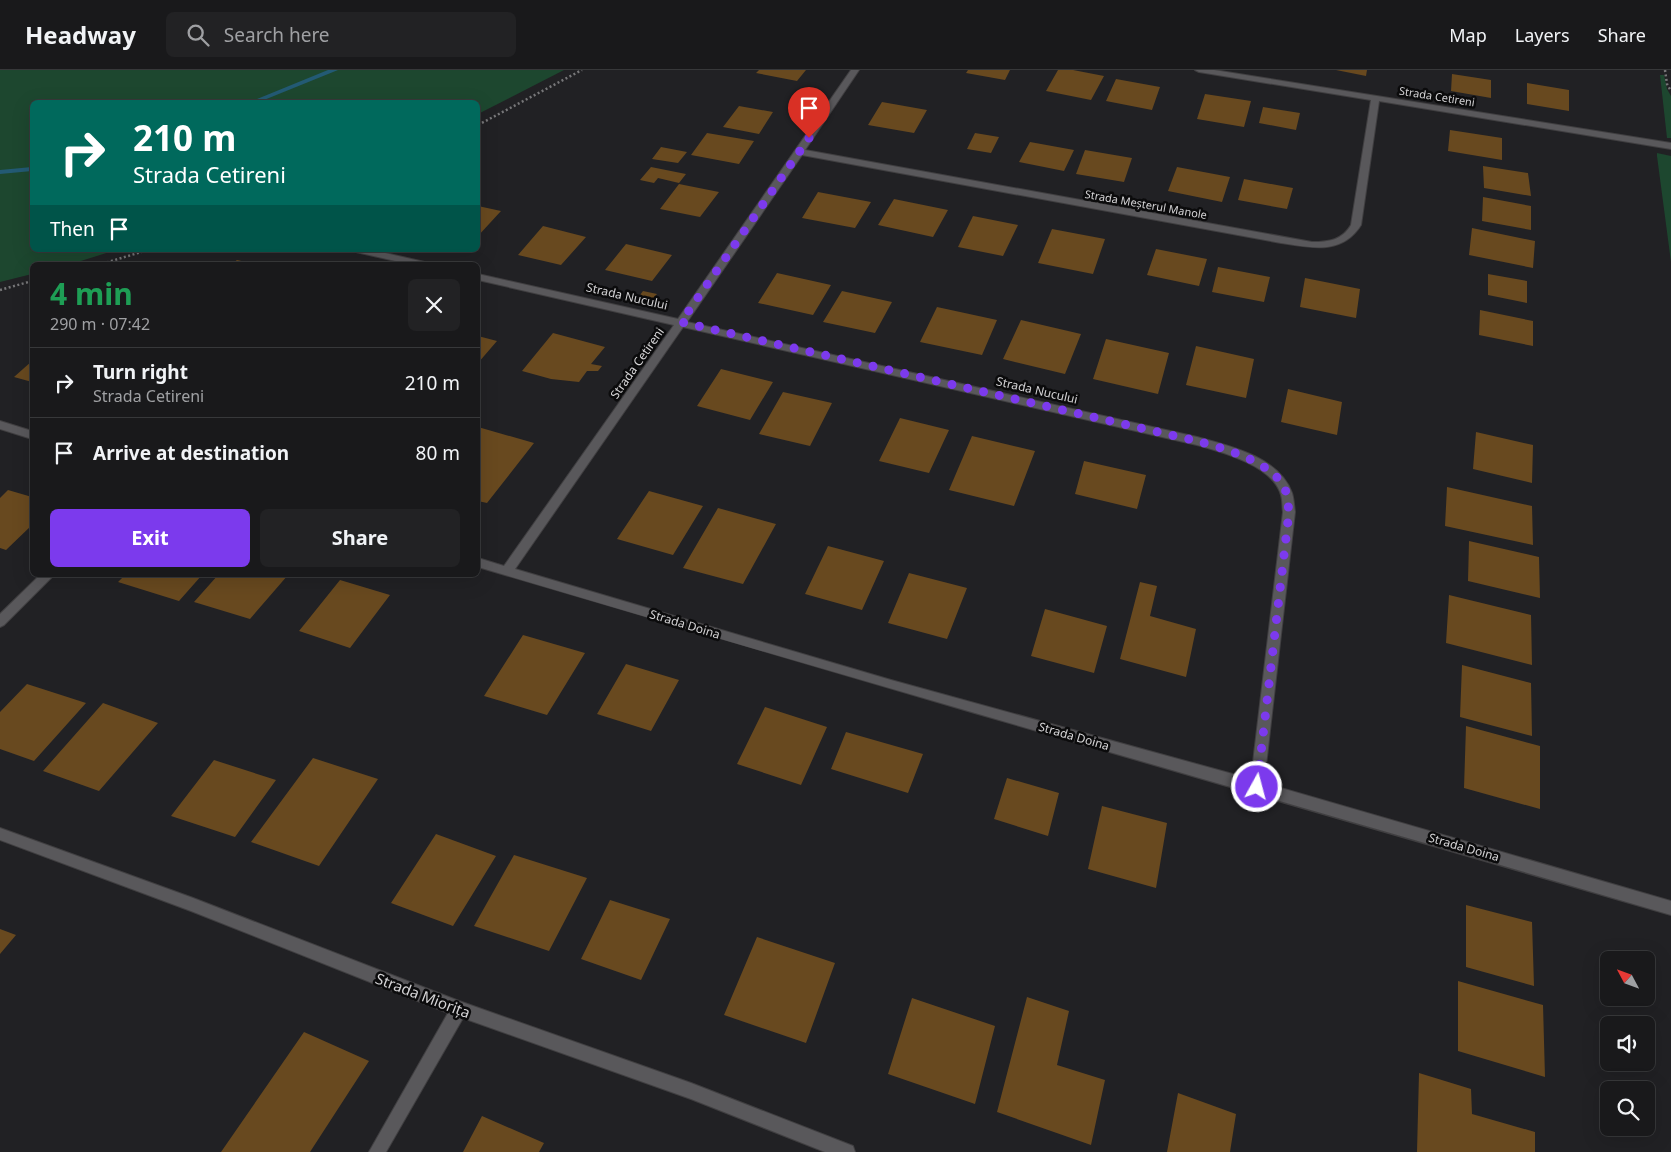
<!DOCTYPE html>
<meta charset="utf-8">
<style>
:root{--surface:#19191b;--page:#222224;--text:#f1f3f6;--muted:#9fa0a3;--line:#37383a;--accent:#7c3aed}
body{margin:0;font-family:"Noto Sans",sans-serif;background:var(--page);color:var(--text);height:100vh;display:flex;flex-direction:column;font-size:19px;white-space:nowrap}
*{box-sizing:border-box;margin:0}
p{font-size:16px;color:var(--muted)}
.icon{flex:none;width:28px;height:28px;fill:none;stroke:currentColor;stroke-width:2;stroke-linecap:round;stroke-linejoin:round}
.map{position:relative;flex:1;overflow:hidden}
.sheet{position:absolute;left:30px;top:192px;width:450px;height:315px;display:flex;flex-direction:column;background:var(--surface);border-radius:8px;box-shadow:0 5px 20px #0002,0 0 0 1px var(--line)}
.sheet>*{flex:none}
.banner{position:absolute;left:30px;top:30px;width:450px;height:152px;border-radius:8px;box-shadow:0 5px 20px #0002,0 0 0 1px var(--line);background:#00695c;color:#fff;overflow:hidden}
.needle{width:32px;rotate:311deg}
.fabs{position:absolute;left:1600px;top:881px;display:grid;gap:10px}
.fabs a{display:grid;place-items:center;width:55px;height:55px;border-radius:8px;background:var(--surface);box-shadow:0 5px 20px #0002,0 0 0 1px var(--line);font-size:25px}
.pin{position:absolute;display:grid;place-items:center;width:42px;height:42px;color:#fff;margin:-51px -21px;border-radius:50% 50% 50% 0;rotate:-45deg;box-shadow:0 0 5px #0007}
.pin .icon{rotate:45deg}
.me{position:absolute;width:55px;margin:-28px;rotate:7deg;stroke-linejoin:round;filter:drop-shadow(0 0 4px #0008)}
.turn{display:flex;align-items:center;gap:18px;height:105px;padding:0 20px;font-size:22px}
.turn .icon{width:65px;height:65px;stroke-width:2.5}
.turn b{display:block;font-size:35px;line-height:42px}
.then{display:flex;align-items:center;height:48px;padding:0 20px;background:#0003;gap:10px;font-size:19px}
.round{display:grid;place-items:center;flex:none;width:52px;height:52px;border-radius:8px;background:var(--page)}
.overview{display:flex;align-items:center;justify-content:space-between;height:85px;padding:0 20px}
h1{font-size:30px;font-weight:700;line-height:38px;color:#1e9e55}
.action{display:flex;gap:10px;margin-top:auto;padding:10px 20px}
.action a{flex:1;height:58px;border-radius:8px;background:var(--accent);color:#fff;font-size:20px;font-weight:700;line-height:58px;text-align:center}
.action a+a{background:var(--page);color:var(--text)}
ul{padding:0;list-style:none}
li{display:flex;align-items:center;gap:15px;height:70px;padding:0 20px;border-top:1px solid var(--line)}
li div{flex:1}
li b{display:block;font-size:19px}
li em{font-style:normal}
header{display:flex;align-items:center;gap:30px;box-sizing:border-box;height:70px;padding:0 25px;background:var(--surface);border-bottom:1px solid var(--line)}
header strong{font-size:24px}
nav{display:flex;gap:28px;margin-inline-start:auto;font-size:18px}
.search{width:350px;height:45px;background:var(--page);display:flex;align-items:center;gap:12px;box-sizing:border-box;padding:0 18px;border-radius:8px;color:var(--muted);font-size:19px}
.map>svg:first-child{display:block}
.green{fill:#1d472f}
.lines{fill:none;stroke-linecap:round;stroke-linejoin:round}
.stream{fill:#235a74;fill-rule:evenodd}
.building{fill:#68491f}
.minor-casing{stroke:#403f41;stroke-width:2}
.path{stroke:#777779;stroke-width:2.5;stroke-dasharray:2 2.5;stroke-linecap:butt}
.minor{fill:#59585b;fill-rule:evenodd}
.route{stroke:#7c3aed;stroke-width:9;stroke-dasharray:0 16.2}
.labels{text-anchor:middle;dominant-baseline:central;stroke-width:5;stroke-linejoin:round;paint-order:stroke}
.far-street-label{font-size:11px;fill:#d5d4d6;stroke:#0b0b0c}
.street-label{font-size:12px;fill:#d5d4d6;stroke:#0b0b0c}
.near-street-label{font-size:15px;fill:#d5d4d6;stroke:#0b0b0c}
</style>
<header>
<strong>Headway</strong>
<div class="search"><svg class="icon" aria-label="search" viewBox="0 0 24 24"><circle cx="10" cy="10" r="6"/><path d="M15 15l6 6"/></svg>Search here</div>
<nav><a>Map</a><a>Layers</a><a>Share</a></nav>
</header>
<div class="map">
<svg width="1671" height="1082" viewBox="0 0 1671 1082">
<rect width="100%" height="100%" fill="#212124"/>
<path class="green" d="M0,0H564L478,44V32H32V180H116L68,195H32V204L0,212Z
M1660,5H1664L1667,19L1671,26V68H1667Z
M1657,83L1671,86V192L1657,86Z"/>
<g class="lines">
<path class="stream" d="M328,0H338L259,32H250Z
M32,97V101L0,104V100Z"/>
</g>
<path class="building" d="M759,0H806L797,11L756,3Z
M968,0H1010L1005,10L966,3Z
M1058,0H1073L1104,6L1091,30L1046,21Z
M1336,0H1367L1366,6Z
M1452,4L1491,10V28L1451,21Z
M1116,9L1160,17L1152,40L1106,31Z
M1527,13L1569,20V41L1527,34Z
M1205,24L1251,31L1244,57L1197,49Z
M882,32L927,40L914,63L868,55Z
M739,36L773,42L759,64L723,57Z
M1263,37L1300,43L1296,60L1259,53Z
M1450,60L1502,68V90L1448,81Z
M707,63L754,71L739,94L691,85Z
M975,63L999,67L991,83L967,79Z
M1030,72L1074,80L1064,101L1019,92Z
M661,77L687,82L678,93L652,89Z
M1085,80L1132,88L1124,112L1076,104Z
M1483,96L1528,103L1531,126L1484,118Z
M651,97L686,104L679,113L658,108L654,113L640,110Z
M1177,97L1230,107L1222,132L1168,121Z
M1244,109L1293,118L1287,139L1238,130Z
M679,114L719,122L700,147L660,139Z
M818,122L871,132L855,158L802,148Z
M1483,127L1531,136V160L1482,151Z
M894,129L948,140L933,167L878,155Z
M478,136L501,141L478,166Z
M973,146L1018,155L1003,186L958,177Z
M543,156L586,167L561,195L518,185Z
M1472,158L1535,171L1533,198L1469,185Z
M1052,159L1105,169L1093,204L1038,193Z
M626,174L672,185L652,211L605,200Z
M1156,179L1207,189L1199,216L1147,205Z
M237,190L255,194V195H230Z
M1218,197L1270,207L1264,232L1212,222Z
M777,203L831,215L813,245L758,233Z
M1488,204L1527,211V233L1488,225Z
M1305,208L1360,219L1356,248L1300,237Z
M643,221L657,224L650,232L637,229Z
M842,221L892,232L875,263L823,252Z
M937,237L997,250L982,285L920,272Z
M1480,240L1533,251V276L1479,265Z
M1021,250L1081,264L1065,304L1003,289Z
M553,263L605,277L591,294L602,296L598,301H587L579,312L551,309L522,301Z
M478,266L497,271L478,293Z
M1106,269L1169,283L1158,324L1093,309Z
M1196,276L1254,289L1246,328L1186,315Z
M32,291V312L14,307Z
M721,299L773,312L750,350L697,336Z
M1288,319L1342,332L1337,365L1281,352Z
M783,322L832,333L810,376L759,364Z
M900,348L949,360L929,403L879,391Z
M478,357L534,373L487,433L478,431Z
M1476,362L1533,375L1532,413L1473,399Z
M972,366L1035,381L1014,436L949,420Z
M1084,391L1146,405L1137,439L1075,424Z
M1447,417L1532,436L1533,475L1445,456Z
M8,420L32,427V455L6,480L0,478V428Z
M649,421L703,436L673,485L617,469Z
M718,438L776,454L743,514L683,498Z
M1469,471L1539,487L1540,528L1468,511Z
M828,476L884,491L862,540L805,524Z
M909,503L967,518L947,569L888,553Z
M125,505H202L179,531L118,512Z
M218,505H288L250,549L194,532Z
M340,510L390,525L350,578L299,561Z
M1140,512L1157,516L1150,546L1196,559L1186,607L1120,589Z
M1449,525L1531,545L1532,595L1446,573Z
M1045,539L1107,556L1094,603L1031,586Z
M523,565L585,583L547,645L484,626Z
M626,594L679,610L651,661L597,644Z
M1462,595L1531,613L1532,666L1460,647Z
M27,614L86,633L34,691L0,679V642Z
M103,633L158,653L99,721L43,701Z
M765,637L827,657L801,715L737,694Z
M1466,656L1540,676V739L1464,718Z
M846,662L923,684L908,723L831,699Z
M313,688L378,709L319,796L251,772Z
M214,690L276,710L235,767L171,746Z
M1007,708L1059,723L1048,766L994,749Z
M1102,736L1167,753L1156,818L1088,799Z
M436,764L496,786L453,856L391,833Z
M514,785L587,808L549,881L474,856Z
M610,830L670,849L641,910L581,889Z
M1466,835L1532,852L1534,916L1466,897Z
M0,859L16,865L0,884Z
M757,867L835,893L806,973L724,945Z
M1458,911L1543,935L1545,1007L1458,981Z
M1027,927L1069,941L1057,995L1105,1010L1091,1075L997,1042Z
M912,928L995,956L975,1034L888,1004Z
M304,962L369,991L310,1082H221Z
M1419,1003L1471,1019L1472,1044L1535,1062V1082H1417Z
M1178,1023L1236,1044L1230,1082H1167Z
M482,1046L544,1073L539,1082H463Z"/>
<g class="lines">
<defs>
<path id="minor" d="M851,0H859L805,80L1312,172C1329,172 1342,170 1351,155L1371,30L1199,2L1195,0H1214L1671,73V79L1379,31L1361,155C1342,185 1312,178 1281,173L802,85L687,252L1197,367C1230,376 1279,387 1292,423C1294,429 1294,436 1295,442L1264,713L1671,831V845C1273,728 875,616 478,497V488L504,496L674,255L478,210V204L678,249ZM683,257L1197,375C1222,382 1270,395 1280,422C1283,429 1282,436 1283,442L1251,709L891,610L515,499Z
M354,180H372L429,193L431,195H413L356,182Z
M0,351L32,361V369L0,359Z
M40,505H54L4,555L0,557V544Z
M0,758L193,828L459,931L691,1013L853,1076L855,1082H825L691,1029L463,948L386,1082H369L448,943L191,841L0,770Z"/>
</defs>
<use href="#minor" class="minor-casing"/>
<path class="path" d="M1665,0L1667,14L1671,21
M478,55L582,0
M98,195L148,180
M0,220L32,211"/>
<use href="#minor" class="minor"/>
</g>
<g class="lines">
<path class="route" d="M809,68L681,252L1197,371C1223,378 1277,393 1286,422C1288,428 1288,436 1289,442L1257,717"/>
</g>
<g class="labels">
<g class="far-street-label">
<text transform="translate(1437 26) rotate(9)">Strada Cetireni</text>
<text transform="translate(1146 134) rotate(10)">Strada Meșterul Manole</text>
</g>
<g class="street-label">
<text transform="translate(627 226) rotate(13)">Strada Nucului</text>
<text transform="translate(637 293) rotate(-55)">Strada Cetireni</text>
<text transform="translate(1037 320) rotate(13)">Strada Nucului</text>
<text transform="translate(685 554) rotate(17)">Strada Doina</text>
<text transform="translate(1074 666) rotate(16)">Strada Doina</text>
<text transform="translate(1464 777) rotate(16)">Strada Doina</text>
</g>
<g class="near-street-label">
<text transform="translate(423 925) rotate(21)">Strada Miorița</text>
</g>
</g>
</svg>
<div class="fabs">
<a><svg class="needle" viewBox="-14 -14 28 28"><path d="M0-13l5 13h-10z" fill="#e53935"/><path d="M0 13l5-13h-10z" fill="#9fa0a3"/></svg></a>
<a><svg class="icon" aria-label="sound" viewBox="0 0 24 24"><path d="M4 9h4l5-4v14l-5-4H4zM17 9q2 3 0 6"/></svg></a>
<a><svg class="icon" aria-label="search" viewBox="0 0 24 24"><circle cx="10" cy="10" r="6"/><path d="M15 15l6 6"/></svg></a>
</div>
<div class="pin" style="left:809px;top:68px;background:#d93025"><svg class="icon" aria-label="arrive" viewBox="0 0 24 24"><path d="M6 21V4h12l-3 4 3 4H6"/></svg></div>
<svg class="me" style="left:1257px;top:717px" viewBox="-20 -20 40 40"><circle r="17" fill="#7c3aed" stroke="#fff" stroke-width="3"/><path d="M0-11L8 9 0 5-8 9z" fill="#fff"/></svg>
<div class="banner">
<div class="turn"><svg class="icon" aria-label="right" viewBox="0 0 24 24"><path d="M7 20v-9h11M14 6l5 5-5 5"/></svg><div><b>210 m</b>Strada Cetireni</div></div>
<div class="then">Then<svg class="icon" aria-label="arrive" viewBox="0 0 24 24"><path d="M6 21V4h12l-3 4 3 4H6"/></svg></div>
</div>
<section class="sheet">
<div class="overview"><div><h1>4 min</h1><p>290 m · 07:42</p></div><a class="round"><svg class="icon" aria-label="close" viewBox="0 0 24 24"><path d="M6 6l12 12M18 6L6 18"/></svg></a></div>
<ul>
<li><svg class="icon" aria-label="right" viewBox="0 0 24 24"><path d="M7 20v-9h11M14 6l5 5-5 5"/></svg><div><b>Turn right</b><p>Strada Cetireni</p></div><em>210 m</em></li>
<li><svg class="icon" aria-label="arrive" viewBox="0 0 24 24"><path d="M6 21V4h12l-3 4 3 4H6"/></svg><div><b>Arrive at destination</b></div><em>80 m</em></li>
</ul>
<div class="action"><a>Exit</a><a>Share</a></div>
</section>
</div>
